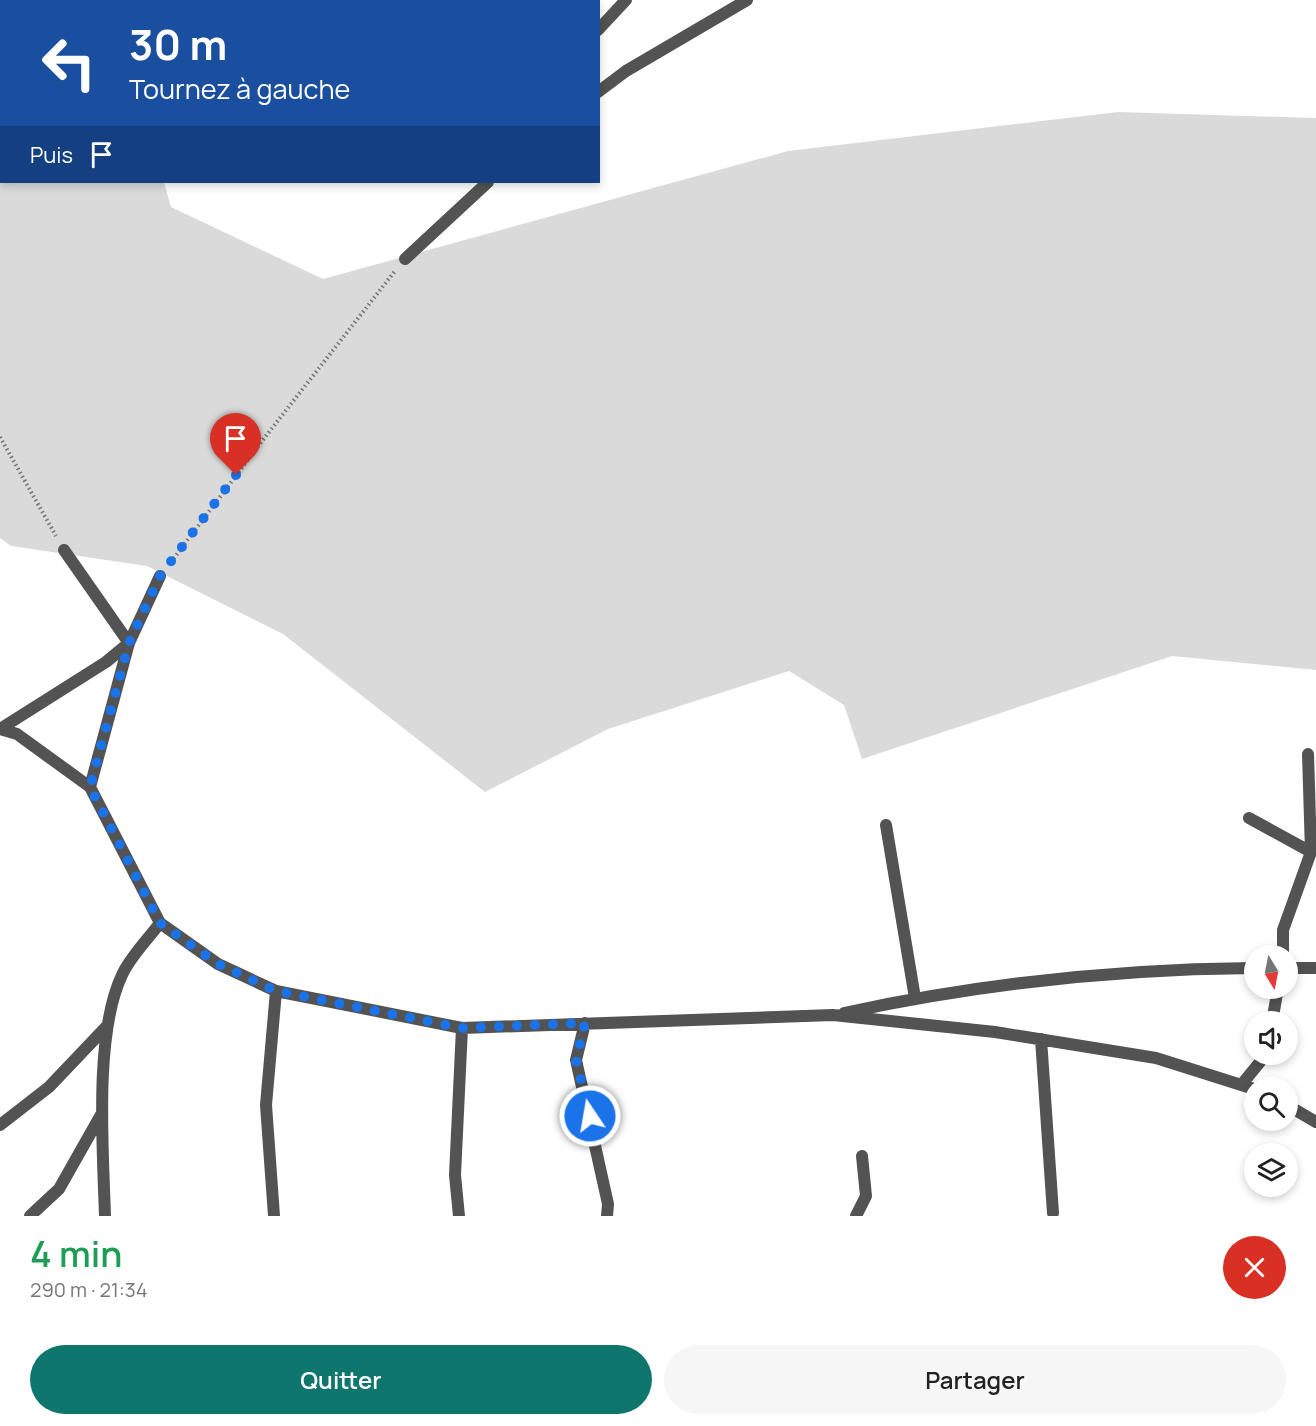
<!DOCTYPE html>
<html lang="fr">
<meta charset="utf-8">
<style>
:root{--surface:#fff;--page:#f6f6f6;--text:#222;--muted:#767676;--accent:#0f766e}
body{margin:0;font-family:Manrope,sans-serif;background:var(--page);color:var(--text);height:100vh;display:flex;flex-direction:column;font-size:22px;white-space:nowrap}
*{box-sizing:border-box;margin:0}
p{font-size:20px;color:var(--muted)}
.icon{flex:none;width:33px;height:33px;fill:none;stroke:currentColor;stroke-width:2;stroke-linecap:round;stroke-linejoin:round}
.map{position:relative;height:1216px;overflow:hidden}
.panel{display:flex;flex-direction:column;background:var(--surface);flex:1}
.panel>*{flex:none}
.banner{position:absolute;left:0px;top:0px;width:600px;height:183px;box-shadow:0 3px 9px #0003;background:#1a4fa0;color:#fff;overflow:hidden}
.needle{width:39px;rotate:170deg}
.tools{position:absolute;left:1244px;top:945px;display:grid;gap:12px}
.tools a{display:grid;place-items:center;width:54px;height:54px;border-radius:50%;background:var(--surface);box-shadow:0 3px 9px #0003;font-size:30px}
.pin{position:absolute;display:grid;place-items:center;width:51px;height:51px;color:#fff;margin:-62px -26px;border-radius:50% 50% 50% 0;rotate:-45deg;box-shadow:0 0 6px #0007}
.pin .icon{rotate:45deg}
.me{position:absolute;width:66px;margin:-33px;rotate:348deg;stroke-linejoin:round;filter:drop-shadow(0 0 4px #0008)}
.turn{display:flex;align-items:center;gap:21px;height:126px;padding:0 30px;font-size:27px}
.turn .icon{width:78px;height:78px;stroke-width:2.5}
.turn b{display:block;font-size:42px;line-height:51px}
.then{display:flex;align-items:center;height:57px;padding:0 30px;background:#0003;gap:12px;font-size:22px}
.round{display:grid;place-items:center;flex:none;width:63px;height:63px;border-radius:32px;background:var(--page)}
.headline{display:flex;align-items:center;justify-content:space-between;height:102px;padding:0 30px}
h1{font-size:36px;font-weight:600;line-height:45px;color:#1e9e55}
.primary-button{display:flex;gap:12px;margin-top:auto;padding:12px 30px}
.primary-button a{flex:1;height:69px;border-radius:36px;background:var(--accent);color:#fff;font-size:24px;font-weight:600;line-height:69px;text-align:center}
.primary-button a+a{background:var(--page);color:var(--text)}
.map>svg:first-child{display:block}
.green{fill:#dadada}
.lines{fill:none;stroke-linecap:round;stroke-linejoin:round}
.path{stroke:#757575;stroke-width:4;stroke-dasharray:1.5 3;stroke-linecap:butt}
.minor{stroke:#535353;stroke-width:12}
.route{stroke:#1a73e8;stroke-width:10;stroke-dasharray:0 18}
</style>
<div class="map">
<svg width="1316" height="1216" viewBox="0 0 1316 1216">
<rect width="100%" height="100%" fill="#fff"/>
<path class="green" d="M0,0L120,1L2,2V182H164L171,207L323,279L788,151L1118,112L1316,118V670L1172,656L862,759L844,705L789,671L608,729L485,792L283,634L147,566L11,546L0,538Z"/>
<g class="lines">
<path class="path" d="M0,437L56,536
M171,562L262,441L395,271"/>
<path class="minor" d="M489,0V2
M598,30L626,0
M598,92L626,71L747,0
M405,259L488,182
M0,729L17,734L90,787L160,923L218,964L276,991L462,1028L833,1015L995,1032L1156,1058L1254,1089
M0,729L106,662L129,643L64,550
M90,787L129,643L160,576
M1249,818L1311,852
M886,825L915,998
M1283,956V930L1311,852L1308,754
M1287,968H1316
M844,1013C978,984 1118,969 1254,968
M1272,1022L1278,988
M585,1023L576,1060L608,1204L607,1216
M1041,1039L1053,1213
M1242,1084L1260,1062L1262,1054
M1287,1105L1316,1122
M0,1125L49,1087L108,1025
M30,1216L59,1189L102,1113
M105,1216C103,1150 94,1034 122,975C130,957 148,939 160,923
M274,1216L266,1105L276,991
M459,1216L455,1175L462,1028
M856,1216L866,1196L862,1156"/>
</g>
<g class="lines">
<path class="route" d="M236,475L160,576L129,643L90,787L160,923L218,964L276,991L462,1028L585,1023L576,1060L590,1116"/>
</g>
</svg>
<div class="tools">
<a><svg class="needle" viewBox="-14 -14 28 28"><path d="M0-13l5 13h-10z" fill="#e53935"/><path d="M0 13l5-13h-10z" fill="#767676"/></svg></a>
<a><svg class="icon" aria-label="sound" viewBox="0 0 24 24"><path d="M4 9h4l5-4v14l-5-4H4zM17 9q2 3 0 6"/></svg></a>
<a><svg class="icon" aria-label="search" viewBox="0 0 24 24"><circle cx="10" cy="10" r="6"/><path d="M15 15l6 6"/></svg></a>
<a><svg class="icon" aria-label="layers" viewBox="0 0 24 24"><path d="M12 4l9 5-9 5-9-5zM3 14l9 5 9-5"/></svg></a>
</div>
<div class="pin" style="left:236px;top:475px;background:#d93025"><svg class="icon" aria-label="arrive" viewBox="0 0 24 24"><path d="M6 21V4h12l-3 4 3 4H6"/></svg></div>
<svg class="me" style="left:590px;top:1116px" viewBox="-20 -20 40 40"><circle r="17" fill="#1a73e8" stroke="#fff" stroke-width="3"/><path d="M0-11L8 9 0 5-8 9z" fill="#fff"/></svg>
<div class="banner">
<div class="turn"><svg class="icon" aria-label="left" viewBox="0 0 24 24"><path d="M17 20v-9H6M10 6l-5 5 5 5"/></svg><div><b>30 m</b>Tournez à gauche</div></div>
<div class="then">Puis<svg class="icon" aria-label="arrive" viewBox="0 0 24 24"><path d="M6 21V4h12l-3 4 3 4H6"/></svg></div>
</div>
</div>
<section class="panel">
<div class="headline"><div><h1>4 min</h1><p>290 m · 21:34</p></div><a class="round" style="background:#d93025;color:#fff"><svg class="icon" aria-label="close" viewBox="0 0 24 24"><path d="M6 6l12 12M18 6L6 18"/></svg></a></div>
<div class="primary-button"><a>Quitter</a><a>Partager</a></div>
</section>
